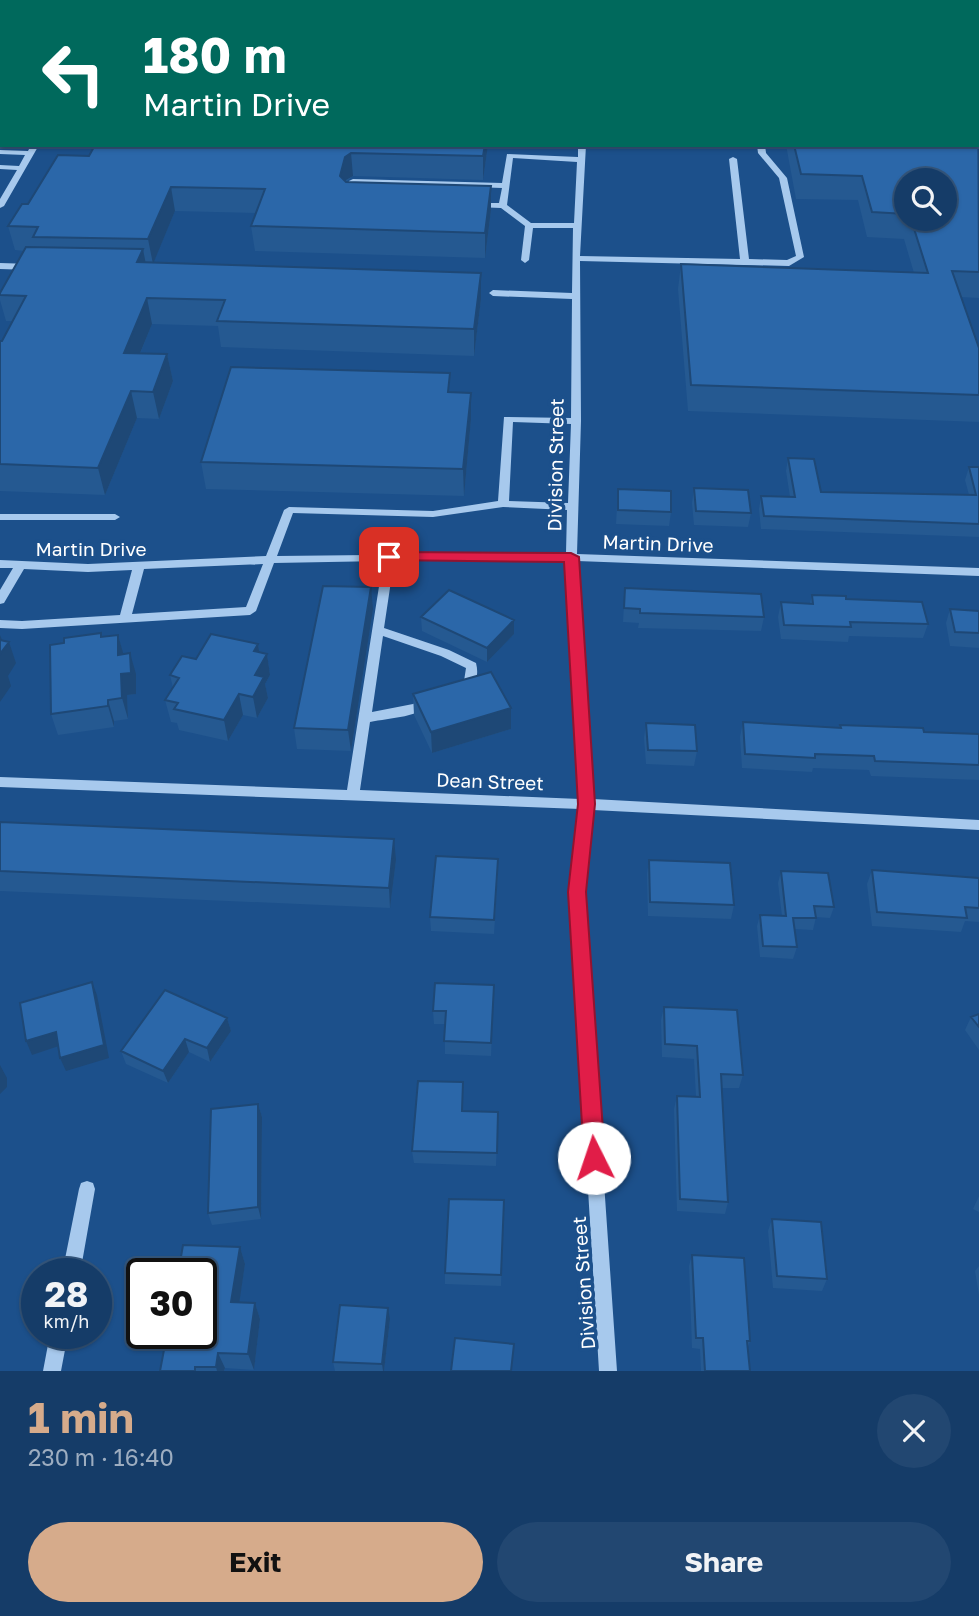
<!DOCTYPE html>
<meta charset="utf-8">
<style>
:root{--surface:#153c68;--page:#224771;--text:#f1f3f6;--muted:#9dadc0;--line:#34567c;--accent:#d6ab8b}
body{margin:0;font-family:"Golos Text",sans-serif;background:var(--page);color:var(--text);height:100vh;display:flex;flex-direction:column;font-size:26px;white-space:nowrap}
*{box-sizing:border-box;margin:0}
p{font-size:23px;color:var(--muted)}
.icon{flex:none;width:38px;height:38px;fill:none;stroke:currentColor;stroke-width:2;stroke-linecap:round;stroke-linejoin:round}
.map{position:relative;height:1371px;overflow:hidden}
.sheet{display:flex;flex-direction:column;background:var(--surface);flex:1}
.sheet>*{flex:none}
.top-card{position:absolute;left:0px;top:0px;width:980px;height:147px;box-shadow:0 2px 5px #0004,0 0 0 2px var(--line);background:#00695c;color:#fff;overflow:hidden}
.fabs{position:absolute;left:894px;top:168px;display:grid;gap:14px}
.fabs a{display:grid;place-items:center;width:63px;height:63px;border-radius:50%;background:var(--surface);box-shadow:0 2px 5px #0004,0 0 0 2px var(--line);font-size:35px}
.speed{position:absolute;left:21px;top:1258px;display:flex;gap:14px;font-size:35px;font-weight:700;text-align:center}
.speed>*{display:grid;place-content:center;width:91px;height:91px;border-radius:50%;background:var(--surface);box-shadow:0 2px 5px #0004,0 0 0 2px var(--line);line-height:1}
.speed small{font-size:18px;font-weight:400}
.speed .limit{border:4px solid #111;border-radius:10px;background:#fff;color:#111}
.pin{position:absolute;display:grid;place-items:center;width:60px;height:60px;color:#fff;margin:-30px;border-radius:14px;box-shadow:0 4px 10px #0006}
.me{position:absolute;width:77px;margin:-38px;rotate:356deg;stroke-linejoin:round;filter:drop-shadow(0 0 5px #0008)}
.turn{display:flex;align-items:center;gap:24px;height:147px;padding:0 28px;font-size:32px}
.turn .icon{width:91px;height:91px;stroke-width:2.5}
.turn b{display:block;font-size:49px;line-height:60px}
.round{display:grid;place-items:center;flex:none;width:74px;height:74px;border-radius:37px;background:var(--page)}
.summary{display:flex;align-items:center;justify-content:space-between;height:119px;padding:0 28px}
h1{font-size:42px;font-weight:700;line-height:52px;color:var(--accent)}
.action{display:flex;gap:14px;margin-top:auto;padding:14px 28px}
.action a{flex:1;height:80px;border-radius:42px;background:var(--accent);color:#111;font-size:28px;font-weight:700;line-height:80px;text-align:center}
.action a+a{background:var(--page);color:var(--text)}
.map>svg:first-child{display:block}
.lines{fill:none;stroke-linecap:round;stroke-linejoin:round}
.minor{fill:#a7c9ed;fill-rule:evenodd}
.wall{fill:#255991;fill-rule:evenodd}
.shaded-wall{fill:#1e4876}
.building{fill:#2b67a9;stroke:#1e4876;stroke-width:2}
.route{fill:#e11d48;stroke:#92132f;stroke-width:2}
.labels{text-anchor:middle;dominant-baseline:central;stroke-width:7;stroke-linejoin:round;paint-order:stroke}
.street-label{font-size:19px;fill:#fff;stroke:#1c508b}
</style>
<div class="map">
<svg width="979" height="1371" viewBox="0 0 979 1371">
<rect width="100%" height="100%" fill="#1c508b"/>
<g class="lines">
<path class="minor" d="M18,0H24L17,2Z
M538,0H544L537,2Z
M586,0H592V2H586Z
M715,0H721V2H715Z
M922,0H928L929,2H923Z
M2,18V23H0V19Z
M978,35H979V39H978Z
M0,46H2V50H0Z
M0,98H2V102H0Z
M0,111H2V115H0Z
M31,145H39L4,206L0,208V199L17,170L0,169V165L19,166L25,155L0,154V150L28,151Z
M578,145H586L580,256L740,259L729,159L733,157L737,159L749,259L787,260L796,256L779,178L758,153L757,145H765L766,153L787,178L804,257L789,266L580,261L581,421L577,554L979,568V576L577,561L593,799L979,820V830L593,810L584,892L617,1371H599L570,892L580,809L0,787V777L347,790L383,561L274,563L256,611L250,615L22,629L0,628V620L22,621L120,615L132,570L88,572L24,569L4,603L0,604V590L13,568H0V560L88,564L266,556L284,510L289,507L433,511L498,501L504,417L571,418L572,299L493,296L489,293L493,290L572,293L573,228H533L529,260L525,263L521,260L525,226L501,208L476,207L472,205L476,203H499L502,188L356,183L352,197L345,195L349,181L353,179L502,183L507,154L578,157ZM513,158L577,162L574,223H531L507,205ZM513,422L571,424L568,503L509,501ZM503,507L567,510L566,553L277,556L293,513L433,517ZM394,561H566L580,799L360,790L370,722C390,718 421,717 435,702L429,697L413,704L372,712L383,636L441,656L466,668L464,681L457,684L455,687L457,690C474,693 480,678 476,663L449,650L384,628ZM263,564L246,607L132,614L144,569Z
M0,263L31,264L35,267L31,270L0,269Z
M0,514H115L120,517L115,520H0Z
M87,1181L93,1183L95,1189L80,1274H62L79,1189L81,1183Z
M50,1334H68L61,1371H43Z"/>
</g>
<path class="wall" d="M61,0H287L286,2H60Z
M609,0H642V2H609Z
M855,0H902V2H856Z
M962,0H979V33L978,2H963Z
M979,64V298L961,297L979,348V422L688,411L678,289L681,264L914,273L904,239L867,237L858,200L796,199L786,145H978ZM906,180L945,219H906Z
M95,145H488L483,180L353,176L346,182L491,210L485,258L255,251L251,226L256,213L175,211L153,263L481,299L474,356L221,347L218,326L152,324L140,354H167L173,381L159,419L137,418L105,495L0,491V341H2L12,321H6L0,300V293L24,251L15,250L8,226L28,204L89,156Z
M471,419L464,496L206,489L201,462Z
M788,458L821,492L969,495L965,480L969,467H979V537L761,529L759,509L761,496L790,497L786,471Z
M694,488L751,513L748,527L694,525L692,503Z
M618,489L671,512L669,526L616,524Z
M625,588L764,617L761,631L638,628L639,623L623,622Z
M812,595L928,624L923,638L849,636L848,642L781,639L778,617L781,602L810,603Z
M373,609L351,751L297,749L294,728Z
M950,609L979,611V648L950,646L946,623Z
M421,617L514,634L487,662L422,631Z
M118,635L123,654L136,674V694L127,695L128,719L114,721V727L58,735L51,714L102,637Z
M258,644L259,652L267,654L270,675L265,684L268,698L257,718L243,715L228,741L179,730L177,723L171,722L165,700L173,688L170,675L196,659Z
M413,694L511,708V729L432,753L414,715Z
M743,722L839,728L840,725L924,732L979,734V780L871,776L869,770L813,768L812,772L742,768L740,737Z
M646,723L697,751L694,766L646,764L644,738Z
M0,822L396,860L390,908L0,891Z
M649,860L734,905L731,919L648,916L647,874Z
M872,870L979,878V922L965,921L961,932L872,926L867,884Z
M781,871L834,907L830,918L816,917L813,930L794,929L797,947L793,959L760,957L757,926L760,915L782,916L778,883Z
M498,873L494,934L431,931L430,917Z
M494,985L491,1056L445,1054V1024H434L433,1011Z
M664,1007L743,1075L739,1088H722L728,1202L725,1214L677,1211L674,1109L677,1096L696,1097L694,1059L662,1057L661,1020Z
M979,1014V1050L965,1030L971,1017Z
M227,1018L231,1031L210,1062L189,1052L168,1083L126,1064L121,1051Z
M463,1082V1111L498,1112L496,1166L414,1163L412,1151Z
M258,1104L262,1117L261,1219L212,1225L208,1213Z
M979,1196V1212L973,1209Z
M504,1200L501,1286L445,1284V1273Z
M772,1219L827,1279L822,1291L773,1288L768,1231Z
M240,1247L245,1264L239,1302L255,1303L260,1319L254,1370L225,1368L224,1371H160Z
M692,1255L750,1341L748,1347L750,1371H701L700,1349L692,1348L689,1266Z
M979,1266V1295L975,1271Z
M390,1319L384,1371H335L333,1362Z"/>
<path class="shaded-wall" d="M0,0H8L6,2H2V7L0,9Z
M275,0H287L286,2H274Z
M2,68V96H0V70Z
M485,145H488L483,180V156Z
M351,153L353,176L346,180L341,200L340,176L345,157Z
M491,186V210L485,258V233Z
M171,187L175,211L153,264L148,239Z
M143,249L148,275L137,262Z
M481,273V299L474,356V329Z
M147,298L152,324L129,380L124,353Z
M167,354L173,381L159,419L153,392Z
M131,391L137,418L105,495L98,468Z
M471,393V419L464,496L463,469Z
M371,587L373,609L351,751L348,730Z
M514,620V634L487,662V648Z
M0,635L5,647L9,642L16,663L8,676L11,686L0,702Z
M118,635L124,656L130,653L136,674V694L127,695L128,719L122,698L121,674L118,655Z
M258,644L261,664L267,654L270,675L265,684L268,698L257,718L253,697L255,675L254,651Z
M239,694L243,715L228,741L224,720Z
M108,700L114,721V727L108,706Z
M511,708V729L432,753L431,732Z
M394,839L396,860L390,908L389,888Z
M92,982L97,995L109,1058L66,1071L60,1058Z
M227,1018L231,1031L210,1062L207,1048Z
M56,1032L62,1045L32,1055L26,1041Z
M185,1039L189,1052L168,1083L163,1071Z
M0,1065L7,1078V1087L0,1094Z
M258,1104L262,1117L261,1219L258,1207Z
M240,1247L245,1264L237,1318L231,1302Z
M255,1303L260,1319L254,1370L248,1354Z
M388,1308L390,1319L384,1371H383L382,1364Z
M218,1353L225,1368L224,1371H217L216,1367Z"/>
<path class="building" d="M61,0H102L101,2H60Z
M148,0H275L274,2H147Z
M364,0H403V2H364Z
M468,0H517L516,2H468Z
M621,0H642V2H622Z
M861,0H897V2H861Z
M0,49H2V68L0,70Z
M978,64L979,272L952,271L979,348V395L691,385L681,264L928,273L911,219H945V180H906V214L872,212L862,176L801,174L794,145H978Z
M95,145H485L483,156L351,153L345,157L340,176L346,182L491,186L485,233L251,226L265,189L171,187L148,239L33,237L38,227L8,226L22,204H28L58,155L89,156Z
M26,247L143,249L137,262L481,273L474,329L217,321L225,300L147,298L124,353L167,354L153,392L131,391L98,468L0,464V341H2L26,296L0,295V293Z
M231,367L450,373L448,392L471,393L463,469L201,462Z
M788,458L814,459L821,492L976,495L969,467H979V524L764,516L761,496L795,497Z
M694,488L748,490L751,513L696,511Z
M618,489L671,491V512L618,510Z
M323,586L371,587L348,730L294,728Z
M625,588L761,594L764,617L640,613V609L624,608Z
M449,590L514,620L487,648L421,617Z
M812,595L846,596V599L922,602L928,624L850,622L851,627L784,625L781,602L813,604Z
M950,609L979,611V633L955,632Z
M101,633V637L118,635V655L130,653L131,673L121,674L122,698L108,700V706L51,714L50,645L64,643V638Z
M211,634L258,644L254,651L267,654L255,675L264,677L253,697L239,694L224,720L174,709L178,703L165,700L179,678L170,675L182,656L196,659Z
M0,640L9,642L0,654Z
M491,672L511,708L431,732L413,694Z
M743,722L841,728L840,725L923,728L924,732L979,734V765L875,761L874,756L815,754V758L745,754Z
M646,723L695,725L697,751L648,750Z
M0,822L394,839L389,888L0,871Z
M436,856L498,859L494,920L430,917Z
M649,860L730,863L734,905L650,902Z
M872,870L979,878V908L965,907L967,918L877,912Z
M781,871L828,873L834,907L814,906L816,918H793L797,947L763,946L760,915L786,916Z
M92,982L104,1045L60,1058L56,1032L26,1041L20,1003Z
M435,983L494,985L491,1043L444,1041L446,1011H433Z
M165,990L227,1018L207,1048L185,1039L163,1071L121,1051Z
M664,1007L737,1010L743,1075L721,1074L728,1202L680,1199L677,1096L700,1097L697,1046L665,1044Z
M979,1014V1027L971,1017Z
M418,1081L463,1082L462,1111L498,1112L497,1153L412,1151Z
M258,1104V1207L208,1213L211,1109Z
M449,1199L504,1200L501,1275L445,1273Z
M772,1219L821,1222L827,1279L777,1276Z
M183,1245L240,1247L231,1302L255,1303L248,1354L218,1353L216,1367H195V1371H160L167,1334H201V1274H178Z
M692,1255L744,1258L750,1341H747L750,1371H705L703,1338H696Z
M340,1305L388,1308L382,1364L333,1362Z
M455,1338L514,1344L511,1371H451Z"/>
<path class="route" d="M389,552L571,553L579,557L595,804L586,892L605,1158L602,1165L594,1168L587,1165L584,1158L568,892L578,804L564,562L384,560L381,557Z"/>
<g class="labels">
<g class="street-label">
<text transform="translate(555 465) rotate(-89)">Division Street</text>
<text transform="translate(658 543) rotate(2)">Martin Drive</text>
<text x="91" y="548">Martin Drive</text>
<text transform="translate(490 781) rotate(2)">Dean Street</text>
<text transform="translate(583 1283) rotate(-94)">Division Street</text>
</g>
</g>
</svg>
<div class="fabs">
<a><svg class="icon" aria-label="search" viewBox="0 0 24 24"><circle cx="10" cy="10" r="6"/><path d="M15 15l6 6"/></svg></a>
</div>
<div class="speed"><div>28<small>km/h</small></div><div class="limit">30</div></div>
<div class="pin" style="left:389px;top:557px;background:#d93025"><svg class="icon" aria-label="arrive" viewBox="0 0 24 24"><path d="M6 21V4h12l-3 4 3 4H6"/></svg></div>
<svg class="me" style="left:594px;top:1158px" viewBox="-20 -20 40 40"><circle r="19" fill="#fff"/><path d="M0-13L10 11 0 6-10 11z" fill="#e11d48"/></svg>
<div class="top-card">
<div class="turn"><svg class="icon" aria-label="left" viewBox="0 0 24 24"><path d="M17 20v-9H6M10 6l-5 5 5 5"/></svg><div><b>180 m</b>Martin Drive</div></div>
</div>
</div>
<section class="sheet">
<div class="summary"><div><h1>1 min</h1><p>230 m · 16:40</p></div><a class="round"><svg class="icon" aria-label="close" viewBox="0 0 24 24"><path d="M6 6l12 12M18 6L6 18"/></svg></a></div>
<div class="action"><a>Exit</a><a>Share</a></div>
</section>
